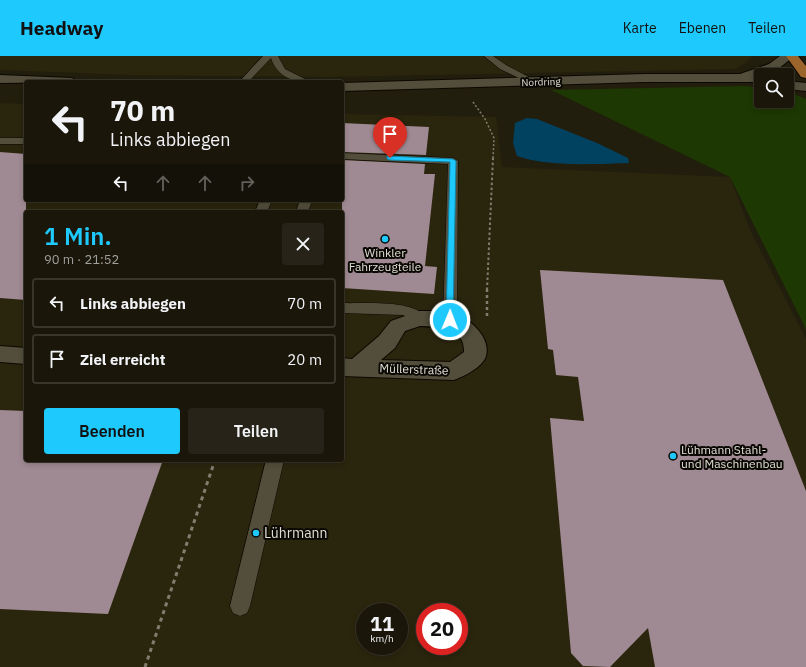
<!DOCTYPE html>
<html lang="de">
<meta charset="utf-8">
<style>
:root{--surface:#1a160a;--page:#272318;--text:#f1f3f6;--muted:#9f9f9c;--line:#38352b;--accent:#1ec9fd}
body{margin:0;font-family:"IBM Plex Sans",sans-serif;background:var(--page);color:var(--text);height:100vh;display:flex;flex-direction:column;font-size:15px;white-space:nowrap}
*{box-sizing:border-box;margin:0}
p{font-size:13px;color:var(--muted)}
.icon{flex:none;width:22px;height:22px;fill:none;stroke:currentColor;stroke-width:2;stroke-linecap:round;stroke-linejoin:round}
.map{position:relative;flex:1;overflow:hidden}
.panel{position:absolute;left:24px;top:154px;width:320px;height:252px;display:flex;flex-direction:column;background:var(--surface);border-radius:4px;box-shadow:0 2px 6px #0003,0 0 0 1px var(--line)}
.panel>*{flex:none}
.hud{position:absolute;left:24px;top:24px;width:320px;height:122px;border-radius:4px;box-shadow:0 2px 6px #0003,0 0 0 1px var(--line);background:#1a160a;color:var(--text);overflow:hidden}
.controls{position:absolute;left:754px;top:12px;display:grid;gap:8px}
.controls a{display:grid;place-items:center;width:40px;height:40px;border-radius:4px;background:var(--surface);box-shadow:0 2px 6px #0003,0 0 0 1px var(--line);font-size:20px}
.speed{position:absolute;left:356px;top:547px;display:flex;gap:8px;font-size:20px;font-weight:700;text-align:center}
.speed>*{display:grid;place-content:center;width:52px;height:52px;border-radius:50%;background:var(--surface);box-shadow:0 2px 6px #0003,0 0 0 1px var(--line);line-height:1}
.speed small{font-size:10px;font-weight:400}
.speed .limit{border:6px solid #d22;background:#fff;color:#111}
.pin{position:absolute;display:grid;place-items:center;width:34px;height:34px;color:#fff;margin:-41px -17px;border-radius:50% 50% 50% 0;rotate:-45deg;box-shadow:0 0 4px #0007}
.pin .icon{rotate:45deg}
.me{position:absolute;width:44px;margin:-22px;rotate:1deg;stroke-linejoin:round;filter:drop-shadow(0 0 3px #0008)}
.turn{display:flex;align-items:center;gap:14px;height:84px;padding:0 20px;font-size:18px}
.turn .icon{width:52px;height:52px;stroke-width:2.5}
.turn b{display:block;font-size:28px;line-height:34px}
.lanes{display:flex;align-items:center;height:38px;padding:0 20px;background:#0003;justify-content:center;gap:20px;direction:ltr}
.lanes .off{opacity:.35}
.round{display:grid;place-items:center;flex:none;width:42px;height:42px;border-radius:4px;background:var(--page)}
.headline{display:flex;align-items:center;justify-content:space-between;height:68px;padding:0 20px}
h1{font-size:24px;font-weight:600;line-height:30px;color:var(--accent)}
.action{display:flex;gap:8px;margin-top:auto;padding:8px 20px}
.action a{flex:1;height:46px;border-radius:4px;background:var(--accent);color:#111;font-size:16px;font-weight:600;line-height:46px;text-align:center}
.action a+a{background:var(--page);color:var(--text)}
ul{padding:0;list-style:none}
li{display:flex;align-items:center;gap:12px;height:50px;margin:0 8px 6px;padding:0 12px;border:2px solid var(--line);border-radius:4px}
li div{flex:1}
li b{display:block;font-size:15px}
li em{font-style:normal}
header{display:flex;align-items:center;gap:24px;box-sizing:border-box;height:56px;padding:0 20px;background:var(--accent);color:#111}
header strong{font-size:19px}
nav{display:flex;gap:22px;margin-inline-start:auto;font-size:14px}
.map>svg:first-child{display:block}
.built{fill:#2a250d;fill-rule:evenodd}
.green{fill:#1d3802}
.water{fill:#024261}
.building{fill:#9f8992}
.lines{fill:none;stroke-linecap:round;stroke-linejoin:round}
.service-casing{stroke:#0c0800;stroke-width:1}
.minor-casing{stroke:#0c0800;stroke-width:2}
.tertiary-casing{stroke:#0c0800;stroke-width:2}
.primary-casing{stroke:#0c0800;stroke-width:2}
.path-far3{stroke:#817e70;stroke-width:1.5;stroke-dasharray:2 2;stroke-linecap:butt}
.path-far2{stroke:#817e70;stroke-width:2;stroke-dasharray:2.5 2.5;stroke-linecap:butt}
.path-far1{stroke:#817e70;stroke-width:2.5;stroke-dasharray:3 3;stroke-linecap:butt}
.path{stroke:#817e70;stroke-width:3;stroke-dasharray:4 4;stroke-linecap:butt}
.service{fill:#524e3b;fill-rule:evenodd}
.minor{fill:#524e3b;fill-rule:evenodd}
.tertiary{fill:#524e3b;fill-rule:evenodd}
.primary{fill:#9b652b;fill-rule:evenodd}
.route{fill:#1ec9fd;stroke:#1483a4}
.poi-dot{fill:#1ec9fd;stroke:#0a0803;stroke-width:1.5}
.labels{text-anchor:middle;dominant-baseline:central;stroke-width:4;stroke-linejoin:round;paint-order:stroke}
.far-street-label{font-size:10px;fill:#e0ded3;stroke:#0a0803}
.poi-label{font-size:12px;fill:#e0ded3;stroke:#0a0803}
.street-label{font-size:12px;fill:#e0ded3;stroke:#0a0803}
.near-poi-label{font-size:14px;fill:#e0ded3;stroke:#0a0803;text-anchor:start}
</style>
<header>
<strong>Headway</strong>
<nav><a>Karte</a><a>Ebenen</a><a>Teilen</a></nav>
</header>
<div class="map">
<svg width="806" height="611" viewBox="0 0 806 611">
<rect width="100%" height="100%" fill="#221e0d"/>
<path class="built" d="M0,0H752L747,6L735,13L328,21L133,19L0,14Z
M0,47L26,48V144H342V58L496,61L502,111L730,121L750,174L806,283V611H0ZM26,156H342V404H26ZM365,556H399V590H365ZM425,556H459V590H425Z"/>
<path class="green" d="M746,30L761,32V45H787V35L806,43V273L730,121L551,34Z"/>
<path class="water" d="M527,62L537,63L597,87L628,102L629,107C597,108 547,111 517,100L513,87L515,67Z"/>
<path class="building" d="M342,67L429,71L426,99L342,96Z
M0,96L26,98V244L0,242Z
M342,104L425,108L424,118H435L425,210L437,211L434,238L342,232Z
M540,214L723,224L806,435V611H655L648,572L610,611L583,610L571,597L550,362L584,365L578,321L556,319L553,294L548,293Z
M0,354L26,355V404H163L108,558L0,553Z"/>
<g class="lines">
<defs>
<path id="service" d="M263,0H278L285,13L311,26C293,26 277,21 271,2L248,26H239Z
M484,0H493L506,9L538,26L534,29L531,28L500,13Z
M0,82H26V88H0Z
M342,97L453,102L458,105L457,264L455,268L450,269L445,268L443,264L448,108L342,103Z
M260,144H272L267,156H255Z
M300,144H312L308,156H296Z
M342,247C363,248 415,243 426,262L424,266L419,267L403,259L342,257Z
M266,404H284L250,550L247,557L240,560L233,557L230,550Z"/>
<path id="minor" d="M419,255C431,255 445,254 456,258C471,264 491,282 486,300C483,311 463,321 454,324L342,320V302L352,303L379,280L391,265ZM420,270C439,271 465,271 464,296L450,306L381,304L395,292L405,275Z
M0,290L26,292V308L0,306Z"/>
<path id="tertiary" d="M780,0H794L777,14L761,19V26H645L342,35V27L645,18H740L769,8Z
M0,19L72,22L78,26L0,27Z
M787,25L806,27V35L787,33Z"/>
<path id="primary" d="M786,0H798L806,10V22L801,21Z"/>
</defs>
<use href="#service" class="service-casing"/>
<use href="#minor" class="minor-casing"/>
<use href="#tertiary" class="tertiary-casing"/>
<use href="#primary" class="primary-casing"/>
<path class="path-far3" d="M473,46L485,63L494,82L493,103"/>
<path class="path-far2" d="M487,234L493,102"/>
<path class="path-far1" d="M487,233V260"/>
<path class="path" d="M145,611L215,404"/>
<use href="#service" class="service"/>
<use href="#minor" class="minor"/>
<use href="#tertiary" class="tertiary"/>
<use href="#primary" class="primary"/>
</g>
<path class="route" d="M387,100L453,103L456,105L453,266H447L446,264L450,106L390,104L387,103Z"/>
<g class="poi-dot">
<circle cx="385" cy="183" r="4"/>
<circle cx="673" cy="400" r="4"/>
<circle cx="256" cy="477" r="4"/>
</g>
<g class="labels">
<g class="far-street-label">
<text transform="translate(541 26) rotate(-2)">Nordring</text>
</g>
<g class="poi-label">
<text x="385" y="196">Winkler<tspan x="385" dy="14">Fahrzeugteile</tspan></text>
<text x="681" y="393" text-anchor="start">Lühmann Stahl-<tspan x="681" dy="14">und Maschinenbau</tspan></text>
</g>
<g class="street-label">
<text transform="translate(414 313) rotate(2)">Müllerstraße</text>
</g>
<g class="near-poi-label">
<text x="264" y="477">Lührmann</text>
</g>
</g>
</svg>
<div class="controls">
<a><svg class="icon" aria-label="search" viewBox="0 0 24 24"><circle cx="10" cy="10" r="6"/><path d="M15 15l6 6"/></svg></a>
</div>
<div class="speed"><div>11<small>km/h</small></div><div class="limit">20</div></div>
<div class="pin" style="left:390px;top:102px;background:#d93025"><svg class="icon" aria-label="arrive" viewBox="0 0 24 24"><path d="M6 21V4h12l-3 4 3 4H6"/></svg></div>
<svg class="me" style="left:450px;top:264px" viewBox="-20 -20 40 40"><circle r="17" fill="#1ec9fd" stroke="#fff" stroke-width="3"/><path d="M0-11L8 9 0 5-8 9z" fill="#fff"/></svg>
<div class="hud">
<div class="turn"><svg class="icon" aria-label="left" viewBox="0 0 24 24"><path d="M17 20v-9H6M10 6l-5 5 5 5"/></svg><div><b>70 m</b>Links abbiegen</div></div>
<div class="lanes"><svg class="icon" aria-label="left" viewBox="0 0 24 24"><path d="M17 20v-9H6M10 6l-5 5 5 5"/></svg><svg class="icon off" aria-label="ahead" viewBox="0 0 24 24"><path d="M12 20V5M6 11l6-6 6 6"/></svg><svg class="icon off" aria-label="ahead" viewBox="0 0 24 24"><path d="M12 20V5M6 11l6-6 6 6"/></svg><svg class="icon off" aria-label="right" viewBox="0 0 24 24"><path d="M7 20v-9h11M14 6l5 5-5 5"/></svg></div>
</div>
<section class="panel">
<div class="headline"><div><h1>1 Min.</h1><p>90 m · 21:52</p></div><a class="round"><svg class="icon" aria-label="close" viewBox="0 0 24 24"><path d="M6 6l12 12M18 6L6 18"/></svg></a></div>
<ul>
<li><svg class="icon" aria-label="left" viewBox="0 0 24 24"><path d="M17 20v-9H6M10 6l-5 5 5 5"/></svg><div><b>Links abbiegen</b></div><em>70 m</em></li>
<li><svg class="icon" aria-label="arrive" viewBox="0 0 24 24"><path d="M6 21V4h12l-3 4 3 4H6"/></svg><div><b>Ziel erreicht</b></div><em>20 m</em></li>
</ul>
<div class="action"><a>Beenden</a><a>Teilen</a></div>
</section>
</div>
